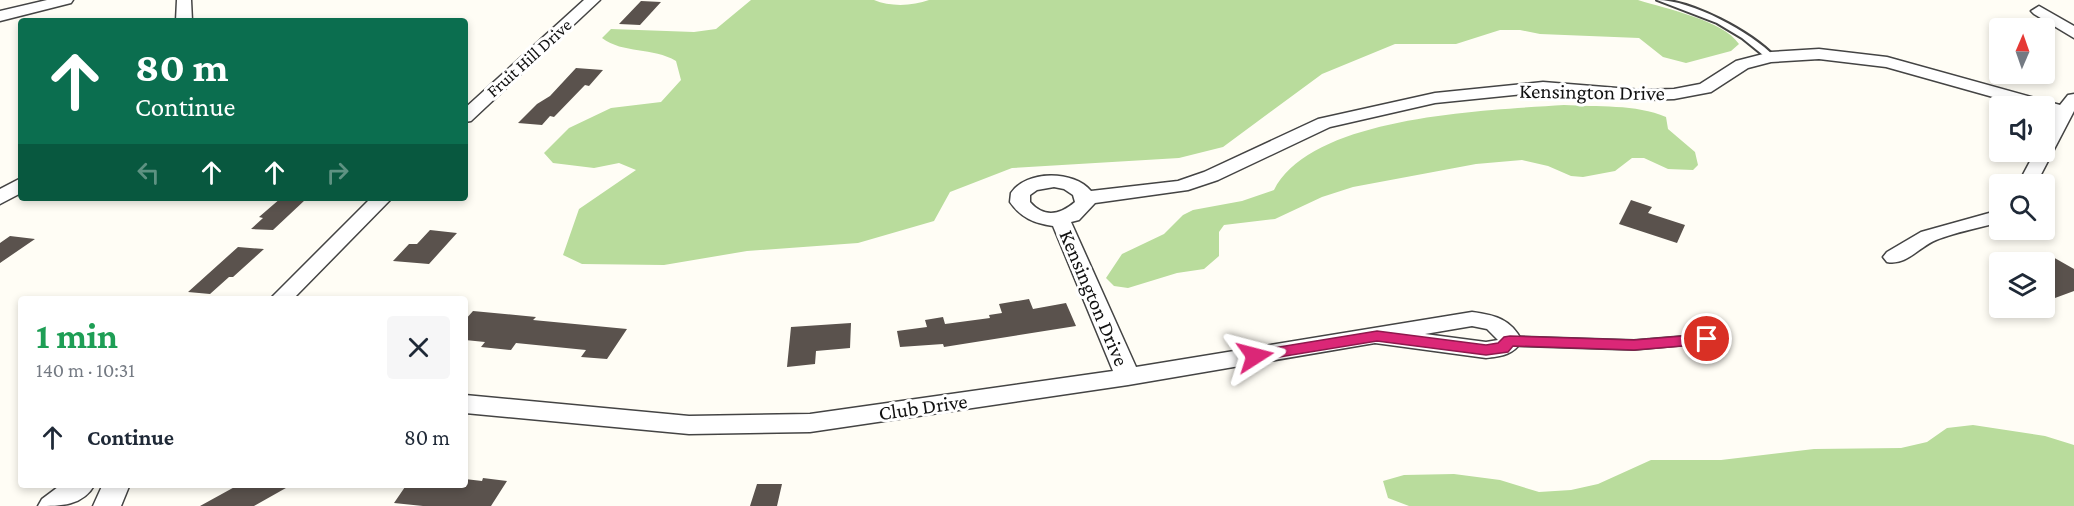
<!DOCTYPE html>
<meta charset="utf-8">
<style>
:root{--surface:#fff;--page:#f6f6f7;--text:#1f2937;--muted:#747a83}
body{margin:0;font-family:"Crimson Pro",serif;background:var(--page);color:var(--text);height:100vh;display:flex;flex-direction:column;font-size:22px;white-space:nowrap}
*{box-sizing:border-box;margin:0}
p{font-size:20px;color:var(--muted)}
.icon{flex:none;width:33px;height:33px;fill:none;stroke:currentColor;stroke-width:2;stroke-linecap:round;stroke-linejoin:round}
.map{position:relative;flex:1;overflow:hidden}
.sheet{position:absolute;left:18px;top:296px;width:450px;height:192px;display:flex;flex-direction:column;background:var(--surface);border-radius:6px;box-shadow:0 3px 9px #0003}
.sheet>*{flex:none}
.guide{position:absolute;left:18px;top:18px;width:450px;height:183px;border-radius:6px;box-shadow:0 3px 9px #0003;background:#0b6e4f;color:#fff;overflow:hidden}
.needle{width:39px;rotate:2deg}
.fabs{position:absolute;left:1989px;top:18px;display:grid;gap:12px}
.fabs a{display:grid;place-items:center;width:66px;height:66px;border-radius:6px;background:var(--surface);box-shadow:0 3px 9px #0003;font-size:30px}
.pin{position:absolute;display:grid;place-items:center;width:51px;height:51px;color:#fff;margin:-26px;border:3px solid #fff;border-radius:50%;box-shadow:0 2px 6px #0007}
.me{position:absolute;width:66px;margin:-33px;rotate:81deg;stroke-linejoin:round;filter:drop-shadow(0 0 4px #0008)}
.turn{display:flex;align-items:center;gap:21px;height:126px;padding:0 18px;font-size:27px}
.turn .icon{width:78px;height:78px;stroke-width:2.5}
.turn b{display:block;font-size:42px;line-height:51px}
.lanes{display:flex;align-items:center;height:57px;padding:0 18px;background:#0003;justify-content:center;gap:30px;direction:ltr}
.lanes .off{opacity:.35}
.round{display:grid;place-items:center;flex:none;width:63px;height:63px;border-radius:6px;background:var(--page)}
.head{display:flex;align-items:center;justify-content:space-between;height:102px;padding:0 18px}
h1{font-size:36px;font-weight:700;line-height:45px;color:#1e9e55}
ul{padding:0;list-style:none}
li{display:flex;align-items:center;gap:18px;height:78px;padding:0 18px}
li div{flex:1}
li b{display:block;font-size:22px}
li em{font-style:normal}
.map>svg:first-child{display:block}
.forest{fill:#b9dc9c}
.building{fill:#5a524d}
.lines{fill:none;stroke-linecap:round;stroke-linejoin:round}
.lane-casing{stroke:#444;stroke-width:4}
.street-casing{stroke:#444;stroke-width:3}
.lane{fill:#fff;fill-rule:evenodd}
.street{fill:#fff;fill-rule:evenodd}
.route{fill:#db2777;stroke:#8e194d;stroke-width:1.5}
.labels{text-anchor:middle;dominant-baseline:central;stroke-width:6;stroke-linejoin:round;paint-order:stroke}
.far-street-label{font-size:18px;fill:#111;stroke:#fff}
.street-label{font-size:21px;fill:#111;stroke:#fff}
</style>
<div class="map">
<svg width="2074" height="506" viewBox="0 0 2074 506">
<rect width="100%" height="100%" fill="#fffdf5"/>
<path class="forest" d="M751,0H874C890,7 913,6 929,0H1638C1666,9 1723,20 1739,44L1731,51L1686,63L1663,57L1639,38L1540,34L1520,30H1500L1456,44H1395L1322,74L1223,147L1179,158L1012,168L950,192L934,221L858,243L747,251L664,265L582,264L563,255L579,209L636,170L619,163L594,168L553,163L544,153L569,128L611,108L661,102L681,80L676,61C653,47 623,54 602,38L611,29L694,32L716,29Z
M1564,105C1597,107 1636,104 1666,117L1668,129L1695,152L1698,165L1693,170L1668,169L1644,158H1632L1615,171L1583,177L1571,176L1548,166L1522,160L1476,164L1353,187L1322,197L1275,219L1224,225L1219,232V256L1204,269L1177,273L1128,288L1114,286L1106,278L1122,254L1164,234L1183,215L1193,210L1242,201L1274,190C1311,115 1490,110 1564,105Z
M1973,425L2045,436L2074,445V506H1409L1388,498L1383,481L1404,475L1454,474L1500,480L1539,492L1571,490L1598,484L1651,460H1721L1814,449L1901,448L1927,442L1947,428Z"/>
<path class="building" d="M641,1L661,2L640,25L619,24Z
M576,68L603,70L589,86L585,85L554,117L550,116L542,125L518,123L537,104L550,96Z
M281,198L305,200L273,230L251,229L263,218L259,217Z
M1631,200L1652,207L1648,213L1685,225L1677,243L1619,224Z
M430,230L457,233L429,264L393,261L409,244H417Z
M10,236L35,239L0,263V243Z
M238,247L264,249L233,277H229L210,294L188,292Z
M2044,252L2074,269V291L2055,298L2044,291Z
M1029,299L1033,309L1066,303L1076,326L944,347L943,344L900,347L897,331L927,327L925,320L943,317L945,324L990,318L989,315L1002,313L999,304Z
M473,311L536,317L533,320L627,329L607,359L581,357L586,350L516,343L511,350L481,347L485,342L465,340V320Z
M851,323L850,348L816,351L815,364L787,367L791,327Z
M483,478L507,481L491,506H423L394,503L407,484H465V479L482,481Z
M240,484H293L254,506H200Z
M757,484H782L777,506H750Z"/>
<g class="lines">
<defs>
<path id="lane" d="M1657,0C1692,0 1751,32 1775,57L1774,59H1768L1742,38L1717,23Z
M1707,335L1711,336L1713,339L1711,342L1634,349L1510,345L1506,344L1504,341L1506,338L1510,337L1634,341Z"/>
<path id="street" d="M47,0H73L71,3L0,21V11Z
M177,0H191L192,21H176Z
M584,0H600L471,121L465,122V108Z
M2039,6L2074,26V38L2034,14L2031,11Z
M1819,49L1887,57L2060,105L2068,95L2074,94V111L2036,184H2018L2035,152H2044V132L2054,115L2044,112V106H2025L1886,67L1819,59L1771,62L1748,68L1711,92L1674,99L1642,100L1543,92L1435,103L1330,127L1218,180L1188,190L1095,203L1079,220L1071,222L1136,367L1472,312C1495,315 1511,319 1522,341C1513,355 1502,356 1486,358L1375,343L1128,385L810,432L689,434L465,413V395L689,416L810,414L1113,371L1053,226C1034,223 1021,218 1010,202L1011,193C1026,170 1074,170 1091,191L1178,181L1204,172L1318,119L1435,93L1543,82L1642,90L1674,89L1700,84L1736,61L1771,52ZM1054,187L1064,189L1073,195L1075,202C1060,215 1044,218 1030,202V195L1037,190ZM1472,326L1487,329L1498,340L1486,342L1425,334Z
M21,178V193L0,204V189Z
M371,198H392L294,298H271Z
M2000,210V222C1979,228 1956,232 1936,240C1919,247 1906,266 1887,262L1883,257L1887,252L1921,232Z
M62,484H95C83,506 61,506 38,506L42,499Z
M103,484H130L121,506H93Z"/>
</defs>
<use href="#lane" class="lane-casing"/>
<use href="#street" class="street-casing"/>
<use href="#lane" class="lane"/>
<use href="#street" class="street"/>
</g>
<path class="route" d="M1377,331L1486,345L1498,343L1504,337L1510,336L1634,340L1707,334L1715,339L1707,344L1634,350L1513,346L1508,352L1486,355L1377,341L1255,361L1248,356L1255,351Z"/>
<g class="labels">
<g class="far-street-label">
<text transform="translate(529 58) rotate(-42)">Fruit Hill Drive</text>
</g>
<g class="street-label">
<text transform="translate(1592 92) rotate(1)">Kensington Drive</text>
<text transform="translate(1094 298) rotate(67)">Kensington Drive</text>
<text transform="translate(923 407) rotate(-8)">Club Drive</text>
</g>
</g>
</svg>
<div class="fabs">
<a><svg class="needle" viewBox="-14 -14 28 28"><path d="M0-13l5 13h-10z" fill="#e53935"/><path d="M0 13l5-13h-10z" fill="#747a83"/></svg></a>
<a><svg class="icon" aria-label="sound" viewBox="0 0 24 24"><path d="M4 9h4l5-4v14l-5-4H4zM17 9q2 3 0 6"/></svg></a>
<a><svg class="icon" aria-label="search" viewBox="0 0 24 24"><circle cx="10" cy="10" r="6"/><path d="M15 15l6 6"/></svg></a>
<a><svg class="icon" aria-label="layers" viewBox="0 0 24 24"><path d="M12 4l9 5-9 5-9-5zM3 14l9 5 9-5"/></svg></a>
</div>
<div class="pin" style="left:1707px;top:339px;background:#d93025"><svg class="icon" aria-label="arrive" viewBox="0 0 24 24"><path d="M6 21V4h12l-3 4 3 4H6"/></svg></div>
<svg class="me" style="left:1255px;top:356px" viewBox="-20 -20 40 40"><path d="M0-17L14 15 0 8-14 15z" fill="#db2777" stroke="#fff" stroke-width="4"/></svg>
<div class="guide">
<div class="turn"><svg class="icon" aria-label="ahead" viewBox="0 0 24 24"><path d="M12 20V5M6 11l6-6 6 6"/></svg><div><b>80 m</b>Continue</div></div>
<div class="lanes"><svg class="icon off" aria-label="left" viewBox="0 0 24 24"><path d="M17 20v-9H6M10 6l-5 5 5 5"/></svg><svg class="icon" aria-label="ahead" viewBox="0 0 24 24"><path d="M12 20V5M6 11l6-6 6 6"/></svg><svg class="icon" aria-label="ahead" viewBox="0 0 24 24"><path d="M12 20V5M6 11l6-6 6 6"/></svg><svg class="icon off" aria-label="right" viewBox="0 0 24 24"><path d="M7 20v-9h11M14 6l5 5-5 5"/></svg></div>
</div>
<section class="sheet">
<div class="head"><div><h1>1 min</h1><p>140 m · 10:31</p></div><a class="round"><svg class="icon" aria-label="close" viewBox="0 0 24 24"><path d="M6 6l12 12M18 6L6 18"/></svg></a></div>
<ul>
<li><svg class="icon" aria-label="ahead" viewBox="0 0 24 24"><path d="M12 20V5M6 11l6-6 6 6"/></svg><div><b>Continue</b></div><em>80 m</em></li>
</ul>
</section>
</div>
